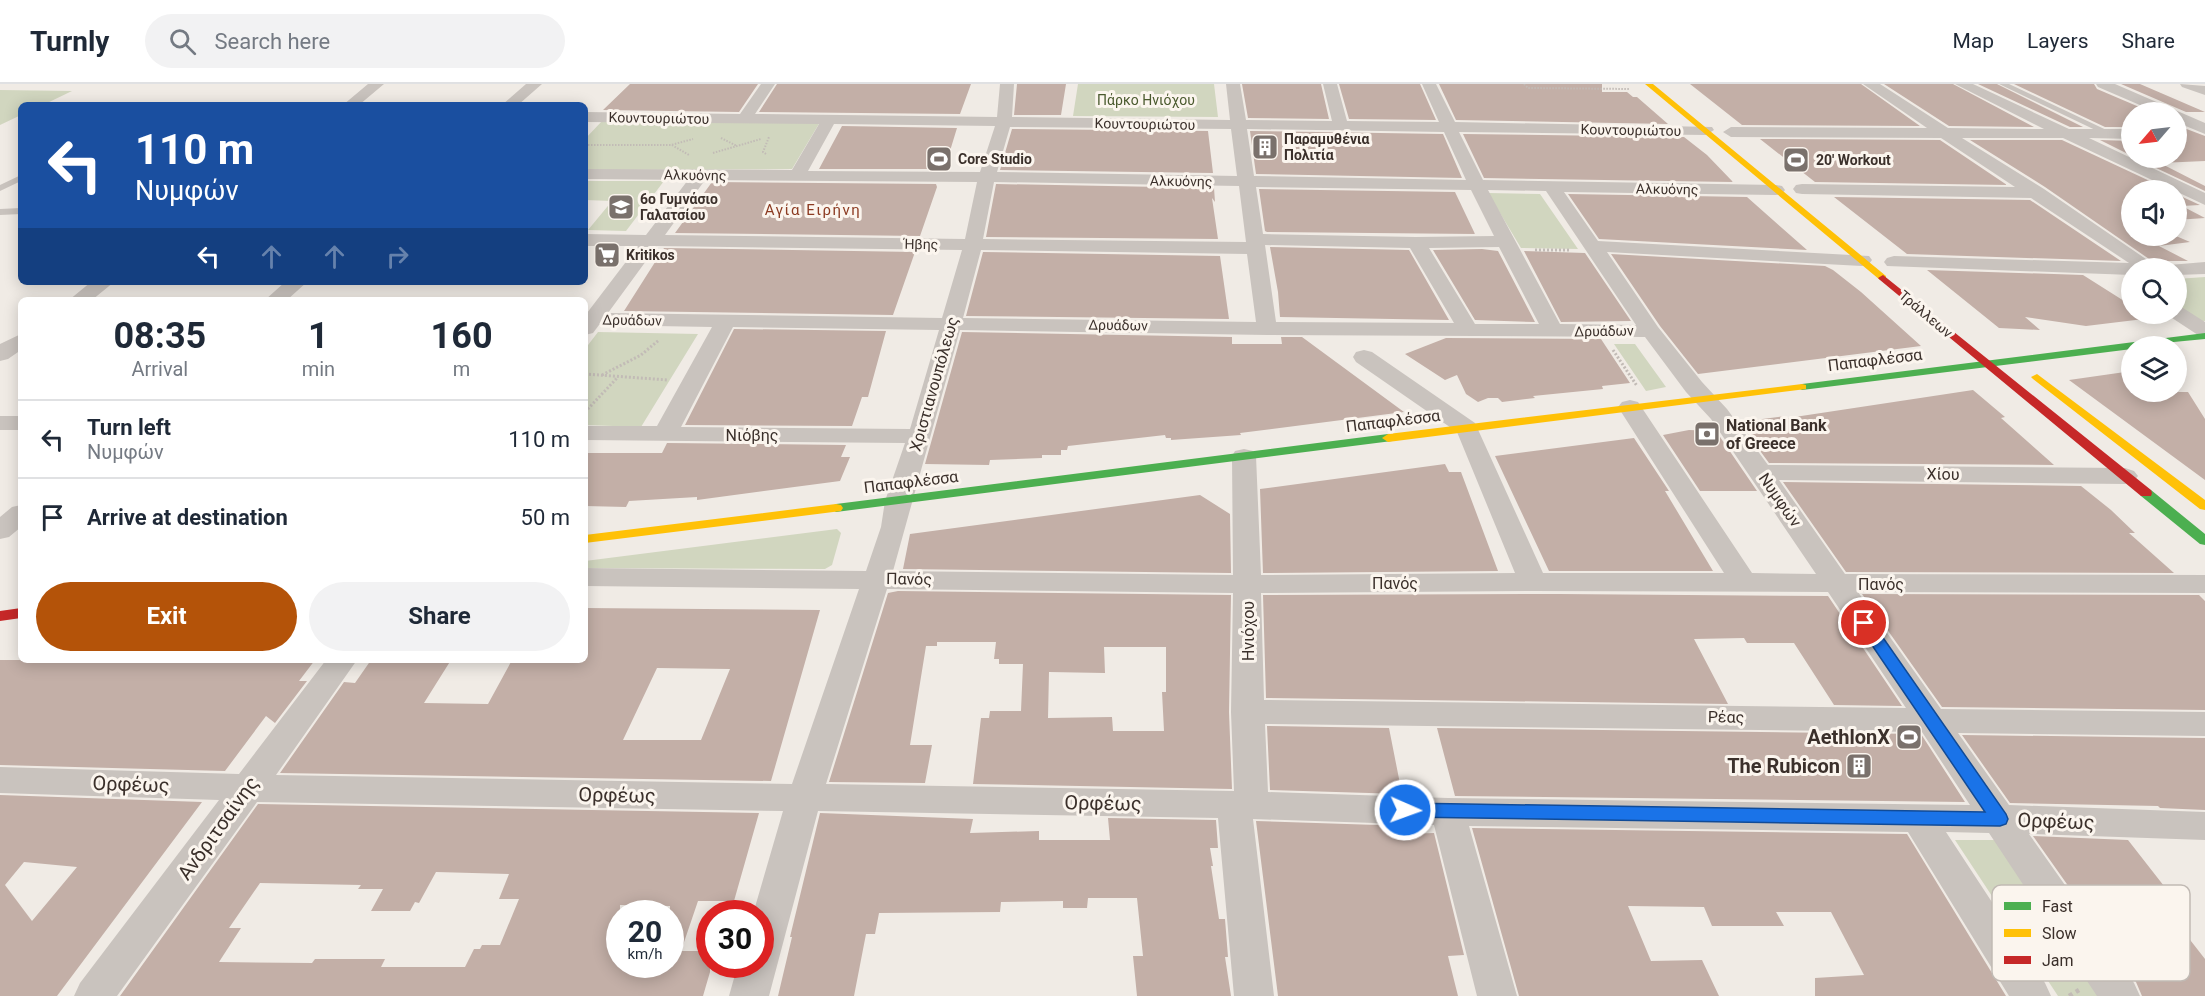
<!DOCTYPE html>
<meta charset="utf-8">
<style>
:root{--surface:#fff;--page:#f2f2f3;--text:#1f2937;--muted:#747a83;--line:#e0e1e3;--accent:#b45309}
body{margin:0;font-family:Roboto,sans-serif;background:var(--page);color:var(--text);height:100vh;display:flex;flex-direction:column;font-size:22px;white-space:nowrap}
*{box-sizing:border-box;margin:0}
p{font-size:20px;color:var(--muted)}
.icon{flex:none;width:33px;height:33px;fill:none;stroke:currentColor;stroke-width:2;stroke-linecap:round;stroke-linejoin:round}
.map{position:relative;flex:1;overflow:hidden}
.panel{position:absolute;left:18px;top:213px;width:570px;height:366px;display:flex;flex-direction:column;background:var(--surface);border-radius:9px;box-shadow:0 3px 15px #0003}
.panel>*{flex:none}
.hud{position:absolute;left:18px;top:18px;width:570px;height:183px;border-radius:9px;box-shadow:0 3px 15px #0003;background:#1a4fa0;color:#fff;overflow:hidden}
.needle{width:39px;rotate:242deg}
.controls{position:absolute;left:2121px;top:18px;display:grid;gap:12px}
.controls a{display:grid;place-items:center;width:66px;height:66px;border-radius:50%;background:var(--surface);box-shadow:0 3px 15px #0003;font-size:30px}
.speed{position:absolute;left:606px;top:816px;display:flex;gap:12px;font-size:30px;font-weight:700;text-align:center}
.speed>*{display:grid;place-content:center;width:78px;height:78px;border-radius:50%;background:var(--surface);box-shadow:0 3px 15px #0003;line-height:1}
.speed small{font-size:15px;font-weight:400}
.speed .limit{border:9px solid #d22;background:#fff;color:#111}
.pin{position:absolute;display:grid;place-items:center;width:51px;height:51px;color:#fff;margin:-26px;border:3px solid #fff;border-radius:50%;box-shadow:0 2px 6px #0007}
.me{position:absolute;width:66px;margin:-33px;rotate:92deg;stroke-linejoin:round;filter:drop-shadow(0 0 4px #0008)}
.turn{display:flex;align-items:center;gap:21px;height:126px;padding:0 18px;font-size:27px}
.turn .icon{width:78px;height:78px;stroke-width:2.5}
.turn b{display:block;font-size:42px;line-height:51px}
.lanes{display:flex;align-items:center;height:57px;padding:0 18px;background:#0003;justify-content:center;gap:30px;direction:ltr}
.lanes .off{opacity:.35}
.eta{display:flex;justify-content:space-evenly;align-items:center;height:102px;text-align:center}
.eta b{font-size:36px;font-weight:700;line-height:42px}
.button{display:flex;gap:12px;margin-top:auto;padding:12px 18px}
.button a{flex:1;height:69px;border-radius:36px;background:var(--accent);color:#fff;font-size:24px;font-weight:700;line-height:69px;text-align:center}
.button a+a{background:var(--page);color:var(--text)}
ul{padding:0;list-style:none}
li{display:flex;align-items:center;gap:18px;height:78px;padding:0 18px;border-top:2px solid var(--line)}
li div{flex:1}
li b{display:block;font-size:22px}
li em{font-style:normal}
header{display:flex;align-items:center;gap:36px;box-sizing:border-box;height:84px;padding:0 30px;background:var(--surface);border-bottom:2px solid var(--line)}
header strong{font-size:28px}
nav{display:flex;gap:33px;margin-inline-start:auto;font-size:21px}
.search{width:420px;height:54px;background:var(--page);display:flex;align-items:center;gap:15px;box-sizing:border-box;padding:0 21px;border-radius:33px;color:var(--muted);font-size:22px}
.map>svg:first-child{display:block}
.green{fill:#d1d6bf}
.building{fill:#c3afa7;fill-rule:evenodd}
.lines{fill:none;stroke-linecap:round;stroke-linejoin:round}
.path-far2{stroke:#c2bbb6;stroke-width:2;stroke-dasharray:1.5 1.5;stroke-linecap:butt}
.path-far1{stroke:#c2bbb6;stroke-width:3;stroke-dasharray:2 2;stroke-linecap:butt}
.path{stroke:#c2bbb6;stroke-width:4.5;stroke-dasharray:4 4;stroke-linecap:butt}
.lane{fill:#c9c3be;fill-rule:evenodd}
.street{fill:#c9c3be;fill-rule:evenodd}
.fast{fill:#4caf50;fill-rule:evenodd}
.slow{fill:#ffc107;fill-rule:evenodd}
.jam{fill:#c62828;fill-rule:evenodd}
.route{fill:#1a73e8;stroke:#114b97;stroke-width:1.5}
.labels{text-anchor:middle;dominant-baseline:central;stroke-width:6;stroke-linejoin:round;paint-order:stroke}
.far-park-label{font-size:14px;fill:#4a5a2e;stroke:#fbf5ee}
.far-street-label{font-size:14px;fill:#3b302b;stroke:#fbf5ee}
.far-poi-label{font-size:14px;font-weight:bold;fill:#3b302b;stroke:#fbf5ee;text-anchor:start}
.far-neighbourhood-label{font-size:15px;letter-spacing:1.5px;fill:#8c3b22;stroke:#fbf5ee}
.street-label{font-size:16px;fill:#3b302b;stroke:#fbf5ee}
.poi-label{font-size:16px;font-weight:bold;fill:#3b302b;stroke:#fbf5ee;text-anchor:start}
.near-poi-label{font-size:20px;font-weight:bold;fill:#3b302b;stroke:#fbf5ee;text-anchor:end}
.near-street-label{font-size:20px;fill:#3b302b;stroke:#fbf5ee}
.key{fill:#fbf5ee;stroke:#c1bab4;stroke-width:1.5}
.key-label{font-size:16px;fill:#3b302b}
</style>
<header>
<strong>Turnly</strong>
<div class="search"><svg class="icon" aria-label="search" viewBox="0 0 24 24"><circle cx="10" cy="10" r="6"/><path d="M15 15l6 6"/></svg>Search here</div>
<nav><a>Map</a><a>Layers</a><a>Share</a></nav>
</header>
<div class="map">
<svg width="2205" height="912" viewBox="0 0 2205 912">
<rect width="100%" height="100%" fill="#f0ebe5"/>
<path class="green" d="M1078,0H1214L1218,33L1073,32Z
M0,6L72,7L43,21H21V31L0,41Z
M602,37L820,38L792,85L585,86V55Z
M585,97H664L626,147L588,146L612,117L585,116Z
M1488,109L1540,110L1578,165L1521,164Z
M2205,193V237L2200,238L2177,224L2176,195Z
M598,248L698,250L641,343L585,341V265Z
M1614,260H1635L1666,303L1646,307Z
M837,445L841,449L832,481L825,485L585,484V477Z
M1955,756H2007L2112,912H2058Z"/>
<path class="building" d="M630,0H758L739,28L603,26Z
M777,0H971L960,30L759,28Z
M1017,0H1066L1061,31H1014Z
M1242,0H1321L1329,35L1248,34Z
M1339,0H1420L1436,36L1349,35Z
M1439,0H1602V8H1627L1633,13H1637L1668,40L1456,36Z
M1690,0H1861L1920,42L1742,41Z
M1884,0H1953L2034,43L1949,42Z
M1978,0H1997L2083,43H2070Z
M2014,0H2094L2097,5L2151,28H2132V43H2105Z
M2121,0H2140L2205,28H2186Z
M2176,41L2205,52V77L2160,79L2205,102V107L2135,74H2176Z
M842,42L956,44H957L946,80H926L929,85H819Z
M1012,45L1208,47L1213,89L1000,86Z
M1250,47L1443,50L1462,94L1256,90Z
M1463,50L1684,53L1707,71L1733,98L1484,94Z
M1760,55L1940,56L2007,101L1815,98Z
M1970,56H2062L2169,106H2132V152H2176L2190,158L2159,162L2188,177H2152L2045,103Z
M2100,56L2132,57V72Z
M712,98L936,100L937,103L920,152L675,149Z
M996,100L1214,104L1215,118L1212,114L1218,155L986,153Z
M1259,105L1455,108L1475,150L1267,148L1265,147Z
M1568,110L1747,113L1807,166L1599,155Z
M2176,110L2200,121L2182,122L2205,134L2176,136Z
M1834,113L2030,116L2121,177L1907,170Z
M1270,163L1409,166L1449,236L1280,233L1278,208Z
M664,164L915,168L893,231L624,227Z
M1482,165L1498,167L1535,238L1475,236L1433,166Z
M1524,167L1585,169L1631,237L1561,238Z
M983,168L1220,172L1229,235L966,232Z
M1611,170L1825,182L1833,186L1861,208L1921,262L1698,290L1660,242Z
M1927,186L2083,191L2132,222V230H2144L2152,234L2086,242L2025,233L2040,246L1999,244Z
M734,245L886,247L868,313H862L852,342L685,341Z
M962,248L1232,253V260H1282L1281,253H1302L1404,328L1240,349L1241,351L1171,356V354H1166L1165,351L1068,362L1067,366H1061V371H1042V374L990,376L989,381L925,380Z
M1446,254L1601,255L1630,299L1602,302L1603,305L1533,312L1535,314L1502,318L1498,314H1488L1478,318L1466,310L1457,291L1445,296L1405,270Z
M2132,287V308H2188L2205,335V396L2069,296Z
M1973,306L2005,333L2001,334L2054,381L1769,379L1739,338L1785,332L1788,334Z
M1689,346L1716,347L1757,407H1700L1663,351Z
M1634,354L1669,407H1665L1713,487H1549L1495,372Z
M667,359L846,361L841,373H850L840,397L697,416V413L629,417L626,423L585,422V369H662Z
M1445,380L1449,388H1461L1498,487L1263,489L1260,405Z
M1783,398L2081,402L2111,426L2135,449H2129L2174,489L1846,488Z
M1200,411L1230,430L1231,489L903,485L910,450Z
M898,507L1231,511L1229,628L1232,705L973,700L981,634H989L990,627H1021L1023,580H999V575H994L996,558H937V562H926L910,661H932L925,699L829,698L888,509ZM1104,563H1166V608H1162L1164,647H1113L1112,633L1048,634L1049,588L1105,589Z
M1560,510L1828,512L1902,622L1834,621L1794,559H1747L1744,554L1694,555L1728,620L1266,614L1263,511Z
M1862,510L2199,511L2205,517V626L1942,623Z
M585,524L820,526L771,697L280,689L344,598L355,599L371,576H451L424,619L488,620L512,576H585ZM657,584L730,585L701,656H623Z
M0,576H315L299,597H307L275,639L266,632L225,687L0,681Z
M1267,642L1389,644L1402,710L1270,706Z
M1437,644L1921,650L1965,718L1455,712Z
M1962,651L2205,654V726L2160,724L2158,722L2010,719Z
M0,711L202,718L57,912H0ZM24,778L77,783L32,837L5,801Z
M258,720L759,729L734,817H698L681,867H710V888L703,912H120ZM436,788L509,790L499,815H519L500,861H482L480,865H474L465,883H381L385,875H315L312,879L219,878L241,844H229L260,799L361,801L358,805H383L371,827H410L415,818L419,819ZM620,821L670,822V880H620Z
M820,729L973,735L970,749L1039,747V756H1110L1108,734L1216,736L1218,764H1210L1213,782H1211L1219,835H1225L1228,873H1225L1231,912H1137L1133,872H1143L1137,814H1088L1087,824H1063V817L1001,818L1000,828L879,829L875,850H866L854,912H778L792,853H790Z
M1256,737L1408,742L1409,750L1434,749L1464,871L1448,872L1458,912H1278Z
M1472,744L1907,750L2006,912H1815V894L1864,891L1831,828H1776L1784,842H1712L1704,823L1628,822L1651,877L1702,876L1719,912H1519Z
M2033,752L2128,756L2171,811H2155L2205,875V912H2142L2136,898Z"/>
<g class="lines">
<path class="path-far2" d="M1524,0L1528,4L1629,5
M721,54L737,62
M585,61H671L693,55
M672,61L689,71
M713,69L761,55
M766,70L763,68L769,53"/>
<path class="path-far1" d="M1535,166H1569
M1613,266L1637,302
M585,290L668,296
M602,291L641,271L659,256
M585,328L617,294"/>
<path class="path" d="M2069,912L2079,906"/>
<path class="lane" d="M1999,0H2009L2117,51L2110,53Z
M21,91V97L0,107V101Z
M21,124V130L0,131V125Z"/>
<path class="street" d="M368,0H384L359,21H343Z
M526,0H542L518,21H502Z
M761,0H775L755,30L997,33L1000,0H1014L1012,33L1230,36L1226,0H1240L1246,36L1332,37L1323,0H1337L1347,37L1439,38L1422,0H1436L1455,38L1712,43L1714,46L1706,51L1459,48L1483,96L1776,101L1782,102L1785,106L1782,110L1776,111L1564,108L1598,157L1869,172L1872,176L1869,180L1862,182L1607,168L1658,243L1702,298L1727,325L1768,381L2125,384L2134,387L2138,392L2134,397L2125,400L1779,396L1845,490L2205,491V509L1858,508L1941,625L2205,628V652L1958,649L2009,721L2205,728V756L2029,750L2134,899L2140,912H2097L1989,749L1946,748L2045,899L2051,912H2009L1908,748L1469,742L1517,912H1477L1434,741L1253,735L1274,912H1234L1218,734L818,727L769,912H729L738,880H760V830H753L783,727L257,718L117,912H74L80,899L219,716L0,709V683L239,690L326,576H357L276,691L792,700L859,505L585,502V484L866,487L881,443L885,417L905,359L585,356V342H657L712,243L599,241L593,249L585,251V229H587L638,162H585V150L646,151L688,96L585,95V85L792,86L819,40L585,38V28L740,30ZM834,40L995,42L980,88L808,87ZM1010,43L1231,45L1237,92L997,88ZM1247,45L1444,48L1466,96L1254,92ZM705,96L977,98L965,155L665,151ZM994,98L1239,102L1246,158L983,155ZM1256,103L1471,106L1494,152L1416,153L1263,150ZM1488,106L1546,107L1636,241L1560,240ZM1265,161L1410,164L1454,239L1276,238ZM657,162L962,166L942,234L608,229ZM1499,163L1539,240H1475L1429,164ZM981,166L1247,170L1256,238L963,234ZM733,243L939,246L910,345L681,343ZM960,246L1267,251L1645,253L1686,308L1711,335L1816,490L1752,489L1638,318L1630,316L1622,318L1618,323L1724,489H1543L1475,339L1372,268L1364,266L1356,268L1353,273L1356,278L1457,348L1515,489L1261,491L1256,372L1253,367L1244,365L1235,367L1232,372L1233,491L893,487ZM887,505L1233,509L1231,628L1234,707L826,700ZM1533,507L1828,508L1906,624L1264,616L1261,509ZM1265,640L1922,648L1970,721L1448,714L1268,708Z
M1863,0H1880L1948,44L2044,45L1955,0H1973L2069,45H2132V55L2089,54L2205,109V121L2063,54H1962L2044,105L2159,184H2132V191L1887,182L1884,178L1887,174L1894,172L2129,179L2031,114L1802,110L1796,109L1793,105L1796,101L1802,100L2015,103L1941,54L1731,53L1723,48L1731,43L1927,44Z
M2096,0H2115L2205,39V50L2176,38V28H2156L2098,3Z
M2180,0L2205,2V11L2182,3Z
M2205,178V190L2176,191V184H2167L2169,181Z
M91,198H114L92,216H69Z
M285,198H307L287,216H265Z
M2176,222L2183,224L2205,238V253L2198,251L2169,232L2167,230H2176Z
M21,250V266L8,275L0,277V260Z
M0,332H21V346H0Z
M21,421V443L9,453L0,455V433L12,423Z"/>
<path class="fast" d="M2205,249V255L2132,262V265L1802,306L1796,303L1802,300Z
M1388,350L1394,354L1392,357L836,428L829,424L836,420Z
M2146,405L2151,406L2205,450V461L2200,460L2141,412L2140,409Z"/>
<path class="slow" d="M1645,0H1653L1886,192V196H1880Z
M2037,290L2205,416V426L2200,425L2033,295L2031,293Z
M1802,300L1806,301V305L1388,358L1382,354L1388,350Z
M836,420L841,421L843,424L841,427L585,459V451Z"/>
<path class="jam" d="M1883,191L2151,406L2152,409L2151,412H2141L1880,196L1878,194Z
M21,524V534L0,537V527Z"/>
</g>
<path class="route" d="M1864,534L1870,535L2006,730L2008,735L2006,740L2000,742L1405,733L1399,731L1396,726L1399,721L1405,719L1985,728L1859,542L1857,539Z"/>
<defs>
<symbol id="building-square" viewBox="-11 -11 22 22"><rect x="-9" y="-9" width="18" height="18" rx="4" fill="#7a716c" stroke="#fbf5ee"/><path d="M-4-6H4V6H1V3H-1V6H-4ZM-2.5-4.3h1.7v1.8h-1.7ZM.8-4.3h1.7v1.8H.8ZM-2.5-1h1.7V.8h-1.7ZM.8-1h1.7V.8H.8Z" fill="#fff"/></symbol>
<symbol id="stadium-square" viewBox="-11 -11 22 22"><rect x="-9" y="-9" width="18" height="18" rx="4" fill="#7a716c" stroke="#fbf5ee"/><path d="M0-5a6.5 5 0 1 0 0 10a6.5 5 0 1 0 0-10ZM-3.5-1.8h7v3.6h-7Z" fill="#fff"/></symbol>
<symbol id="school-square" viewBox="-11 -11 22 22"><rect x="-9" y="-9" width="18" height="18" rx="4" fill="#7a716c" stroke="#fbf5ee"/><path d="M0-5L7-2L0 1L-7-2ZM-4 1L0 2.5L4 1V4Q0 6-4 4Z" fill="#fff"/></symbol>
<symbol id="supermarket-square" viewBox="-11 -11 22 22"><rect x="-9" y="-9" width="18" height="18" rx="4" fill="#7a716c" stroke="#fbf5ee"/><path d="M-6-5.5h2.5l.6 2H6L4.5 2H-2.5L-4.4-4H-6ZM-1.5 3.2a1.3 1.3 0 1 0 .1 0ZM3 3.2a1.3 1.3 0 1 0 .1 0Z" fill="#fff"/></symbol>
<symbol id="bank-square" viewBox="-11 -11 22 22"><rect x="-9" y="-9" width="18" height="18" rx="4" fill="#7a716c" stroke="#fbf5ee"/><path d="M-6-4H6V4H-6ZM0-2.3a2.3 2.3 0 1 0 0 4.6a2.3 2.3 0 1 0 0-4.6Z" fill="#fff"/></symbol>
</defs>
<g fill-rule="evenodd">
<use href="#building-square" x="1250" y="48" width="30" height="30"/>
<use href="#stadium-square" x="924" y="60" width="30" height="30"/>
<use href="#stadium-square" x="1781" y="61" width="30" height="30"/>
<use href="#school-square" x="606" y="108" width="30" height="30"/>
<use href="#supermarket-square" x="592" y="156" width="30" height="30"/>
<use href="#bank-square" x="1692" y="335" width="30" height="30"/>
<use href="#stadium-square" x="1894" y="638" width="30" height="30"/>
<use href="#building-square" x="1844" y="667" width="30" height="30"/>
</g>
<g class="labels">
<g class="far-park-label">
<text x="1146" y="16">Πάρκο Ηνιόχου</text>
</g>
<g class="far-street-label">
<text transform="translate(659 34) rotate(1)">Κουντουριώτου</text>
<text transform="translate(1145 40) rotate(1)">Κουντουριώτου</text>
<text transform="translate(1631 46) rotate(1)">Κουντουριώτου</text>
<text transform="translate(695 91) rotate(1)">Αλκυόνης</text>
<text transform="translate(1181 97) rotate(1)">Αλκυόνης</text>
<text transform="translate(1667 105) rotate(1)">Αλκυόνης</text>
<text transform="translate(921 160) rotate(1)">Ήβης</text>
<text transform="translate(1926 230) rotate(40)">Τράλλεων</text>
<text transform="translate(632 236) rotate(1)">Δρυάδων</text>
<text transform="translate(1118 241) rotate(1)">Δρυάδων</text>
<text transform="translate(1604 247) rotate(-1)">Δρυάδων</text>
</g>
<g class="far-poi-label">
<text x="1284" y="55">Παραμυθένια<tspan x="1284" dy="16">Πολιτία</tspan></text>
<text x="958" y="75">Core Studio</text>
<text x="1816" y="76">20' Workout</text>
<text x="640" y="115">6ο Γυμνάσιο<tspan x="640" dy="16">Γαλατσίου</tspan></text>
<text x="626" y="171">Kritikos</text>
</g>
<g class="far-neighbourhood-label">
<text x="813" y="126">Αγία Ειρήνη</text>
</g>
<g class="street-label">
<text transform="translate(1875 276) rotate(-7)">Παπαφλέσσα</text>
<text transform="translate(934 300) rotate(-74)">Χριστιανουπόλεως</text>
<text transform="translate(1393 337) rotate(-7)">Παπαφλέσσα</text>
<text x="752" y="351">Νιόβης</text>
<text transform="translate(1943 390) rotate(1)">Χίου</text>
<text transform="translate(911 398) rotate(-7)">Παπαφλέσσα</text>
<text transform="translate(1780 416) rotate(55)">Νυμφών</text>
<text transform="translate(909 495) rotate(1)">Πανός</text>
<text x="1395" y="499">Πανός</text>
<text x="1881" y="500">Πανός</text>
<text transform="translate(1248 547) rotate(-90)">Ηνιόχου</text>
<text transform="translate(1726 633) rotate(1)">Ρέας</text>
</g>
<g class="poi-label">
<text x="1726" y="341">National Bank<tspan x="1726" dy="18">of Greece</tspan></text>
</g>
<g class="near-poi-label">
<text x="1890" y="653">AethlonX</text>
<text x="1840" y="682">The Rubicon</text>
</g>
<g class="near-street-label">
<text transform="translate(131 700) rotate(2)">Ορφέως</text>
<text transform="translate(617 711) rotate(1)">Ορφέως</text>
<text transform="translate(1103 719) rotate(1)">Ορφέως</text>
<text transform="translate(2056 737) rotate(2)">Ορφέως</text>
<text transform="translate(218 744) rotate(-54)">Ανδριτσαίνης</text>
</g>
</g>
<rect x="1992" y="801" width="198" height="96" rx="9" class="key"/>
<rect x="2004" y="818" width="27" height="8" fill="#4caf50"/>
<rect x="2004" y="845" width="27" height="8" fill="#ffc107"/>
<rect x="2004" y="872" width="27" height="8" fill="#c62828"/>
<g class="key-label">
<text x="2042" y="828">Fast</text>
<text x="2042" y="855">Slow</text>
<text x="2042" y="882">Jam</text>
</g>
</svg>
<div class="controls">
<a><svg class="needle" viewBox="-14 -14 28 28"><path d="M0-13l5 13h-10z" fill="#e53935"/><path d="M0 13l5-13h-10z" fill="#747a83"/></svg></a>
<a><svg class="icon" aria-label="sound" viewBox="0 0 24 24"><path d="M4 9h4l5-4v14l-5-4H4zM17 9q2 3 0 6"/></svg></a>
<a><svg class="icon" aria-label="search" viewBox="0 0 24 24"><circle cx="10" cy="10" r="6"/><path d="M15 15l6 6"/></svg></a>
<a><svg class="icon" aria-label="layers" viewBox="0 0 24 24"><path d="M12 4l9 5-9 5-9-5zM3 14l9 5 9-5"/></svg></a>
</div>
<div class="speed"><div>20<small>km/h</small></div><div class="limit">30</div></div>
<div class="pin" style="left:1864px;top:539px;background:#d93025"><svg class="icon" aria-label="arrive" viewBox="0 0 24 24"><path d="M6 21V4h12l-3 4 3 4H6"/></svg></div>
<svg class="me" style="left:1405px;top:726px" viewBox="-20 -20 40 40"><circle r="17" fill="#1a73e8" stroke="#fff" stroke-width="3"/><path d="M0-11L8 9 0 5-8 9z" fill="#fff"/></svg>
<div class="hud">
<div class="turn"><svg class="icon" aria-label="left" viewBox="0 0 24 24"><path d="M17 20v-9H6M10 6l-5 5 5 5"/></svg><div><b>110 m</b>Νυμφών</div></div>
<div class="lanes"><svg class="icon" aria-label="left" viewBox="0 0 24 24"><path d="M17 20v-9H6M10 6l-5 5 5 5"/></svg><svg class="icon off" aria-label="ahead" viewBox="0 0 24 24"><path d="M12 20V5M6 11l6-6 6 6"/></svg><svg class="icon off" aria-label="ahead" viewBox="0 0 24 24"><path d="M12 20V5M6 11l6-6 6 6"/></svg><svg class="icon off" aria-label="right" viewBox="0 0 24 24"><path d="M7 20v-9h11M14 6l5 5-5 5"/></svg></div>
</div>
<section class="panel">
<div class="eta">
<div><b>08:35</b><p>Arrival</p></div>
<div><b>1</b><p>min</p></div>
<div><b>160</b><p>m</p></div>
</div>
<ul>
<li><svg class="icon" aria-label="left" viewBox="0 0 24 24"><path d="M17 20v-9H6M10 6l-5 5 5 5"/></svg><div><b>Turn left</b><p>Νυμφών</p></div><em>110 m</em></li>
<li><svg class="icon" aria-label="arrive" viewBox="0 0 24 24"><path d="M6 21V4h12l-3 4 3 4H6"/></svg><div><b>Arrive at destination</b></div><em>50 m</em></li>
</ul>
<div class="button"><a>Exit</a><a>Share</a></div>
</section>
</div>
